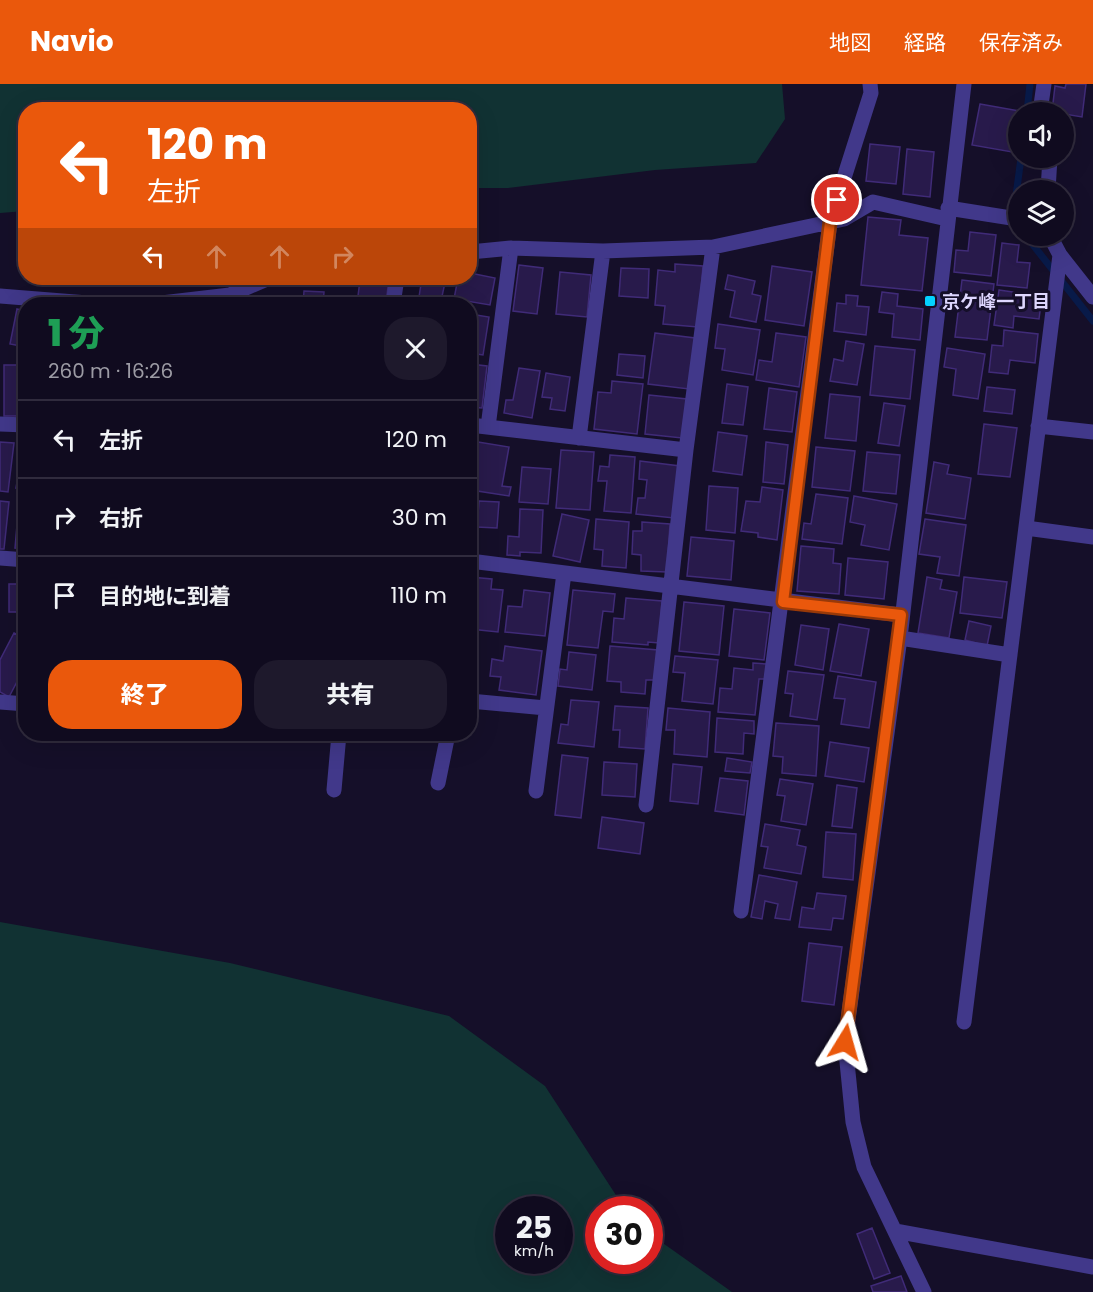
<!DOCTYPE html>
<html lang="ja">
<meta charset="utf-8">
<style>
:root{--surface:#100b1f;--page:#1e192c;--text:#f1f3f6;--muted:#9c9ba4;--line:#302b3d;--accent:#ea580c}
body{margin:0;font-family:Poppins,"Noto Sans JP",sans-serif;background:var(--page);color:var(--text);height:100vh;display:flex;flex-direction:column;font-size:22px;white-space:nowrap}
*{box-sizing:border-box;margin:0}
p{font-size:20px;color:var(--muted)}
.icon{flex:none;width:33px;height:33px;fill:none;stroke:currentColor;stroke-width:2;stroke-linecap:round;stroke-linejoin:round}
.map{position:relative;flex:1;overflow:hidden}
.panel{position:absolute;left:18px;top:213px;width:459px;height:444px;display:flex;flex-direction:column;background:var(--surface);border-radius:24px;box-shadow:0 6px 24px #0002,0 0 0 2px var(--line)}
.panel>*{flex:none}
.top-card{position:absolute;left:18px;top:18px;width:459px;height:183px;border-radius:24px;box-shadow:0 6px 24px #0002,0 0 0 2px var(--line);background:#ea580c;color:#fff;overflow:hidden}
.controls{position:absolute;left:1008px;top:18px;display:grid;gap:12px}
.controls a{display:grid;place-items:center;width:66px;height:66px;border-radius:50%;background:var(--surface);box-shadow:0 6px 24px #0002,0 0 0 2px var(--line);font-size:30px}
.speed{position:absolute;left:495px;top:1112px;display:flex;gap:12px;font-size:30px;font-weight:700;text-align:center}
.speed>*{display:grid;place-content:center;width:78px;height:78px;border-radius:50%;background:var(--surface);box-shadow:0 6px 24px #0002,0 0 0 2px var(--line);line-height:1}
.speed small{font-size:15px;font-weight:400}
.speed .limit{border:9px solid #d22;background:#fff;color:#111}
.pin{position:absolute;display:grid;place-items:center;width:51px;height:51px;color:#fff;margin:-26px;border:3px solid #fff;border-radius:50%;box-shadow:0 2px 6px #0007}
.me{position:absolute;width:66px;margin:-33px;rotate:8deg;stroke-linejoin:round;filter:drop-shadow(0 0 4px #0008)}
.turn{display:flex;align-items:center;gap:21px;height:126px;padding:0 30px;font-size:27px}
.turn .icon{width:78px;height:78px;stroke-width:2.5}
.turn b{display:block;font-size:42px;line-height:51px}
.lanes{display:flex;align-items:center;height:57px;padding:0 30px;background:#0003;justify-content:center;gap:30px;direction:ltr}
.lanes .off{opacity:.35}
.round{display:grid;place-items:center;flex:none;width:63px;height:63px;border-radius:24px;background:var(--page)}
.head{display:flex;align-items:center;justify-content:space-between;height:102px;padding:0 30px}
h1{font-size:36px;font-weight:800;line-height:45px;color:#1e9e55}
.button{display:flex;gap:12px;margin-top:auto;padding:12px 30px}
.button a{flex:1;height:69px;border-radius:24px;background:var(--accent);color:#fff;font-size:24px;font-weight:800;line-height:69px;text-align:center}
.button a+a{background:var(--page);color:var(--text)}
ul{padding:0;list-style:none}
li{display:flex;align-items:center;gap:18px;height:78px;padding:0 30px;border-top:2px solid var(--line)}
li div{flex:1}
li b{display:block;font-size:22px}
li em{font-style:normal}
header{display:flex;align-items:center;gap:36px;box-sizing:border-box;height:84px;padding:0 30px;background:var(--accent);color:#fff}
header strong{font-size:28px}
nav{display:flex;gap:33px;margin-inline-start:auto;font-size:21px}
.map>svg:first-child{display:block}
.green{fill:#113233;fill-rule:evenodd}
.lines{fill:none;stroke-linecap:round;stroke-linejoin:round}
.stream{stroke:#081a49;stroke-width:7}
.building{fill:#281a4b;stroke:#402b78;stroke-width:1.5}
.street{stroke:#41388a;stroke-width:15}
.route-casing{stroke:#983908;stroke-width:15}
.route{stroke:#ea580c;stroke-width:10}
.poi-dot{fill:#03d2ff;stroke:#150f29;stroke-width:2}
.labels{text-anchor:middle;dominant-baseline:central;stroke-width:6;stroke-linejoin:round;paint-order:stroke}
.poi-label{font-size:18px;font-weight:bold;fill:#ded7ff;stroke:#150f29;text-anchor:start}
</style>
<header>
<strong>Navio</strong>
<nav><a>地図</a><a>経路</a><a>保存済み</a></nav>
</header>
<div class="map">
<svg width="1093" height="1208" viewBox="0 0 1093 1208">
<rect width="100%" height="100%" fill="#150f29"/>
<path class="green" d="M0,0H782L785,35L756,79L655,86L508,104H470V26H26L25,127L0,129Z
M0,838L230,879L449,932L545,1002L625,1125H598V1176H650V1150L732,1208H0ZM508,1125H560V1176H508Z"/>
<g class="lines">
<path class="stream" d="M1027,28L1030,0
M1018,136L1015,119L1021,74
M1026,152L1093,237"/>
</g>
<path class="building" d="M1066,0H1086L1082,33L1052,28L1055,2L1065,4Z
M980,20L1020,27L1012,68L972,61Z
M870,60L900,63L896,100L866,97Z
M907,65L934,68L930,113L903,110Z
M868,133L901,136L899,151L928,154L922,207L861,201Z
M970,148L996,151L991,192L954,188L956,166L968,167Z
M1002,159L1019,161L1017,178L1030,179L1027,204L997,201Z
M675,180L703,182L698,243L663,240L665,222L655,221L658,186L675,188Z
M519,181L543,184L537,230L513,227Z
M772,182L812,188L804,242L765,236Z
M621,184L649,185L648,214L619,212Z
M560,188L591,191L587,233L556,230Z
M470,189L495,194L490,221L454,215L458,194H470Z
M728,191L755,197L752,210L761,212L756,238L730,233L735,207L725,205Z
M369,194H389L386,220H357L360,196L369,197Z
M422,194H446L441,217L419,213Z
M962,196L994,200L987,256L955,253Z
M999,206L1042,212L1039,235L1014,232L1013,244L994,241Z
M304,207L324,208L323,220H303Z
M882,208L898,210L897,222L923,225L920,256L892,253L894,230L879,228Z
M846,211L858,212L857,222L869,223L866,251L834,247L837,219L846,220Z
M253,218H284V220H253Z
M17,225L26,227V263L10,260Z
M470,230L489,233L483,271L470,269Z
M718,240L760,246L753,291L722,286L725,265L715,264Z
M1004,246L1038,250L1035,279L1010,276L1008,290L989,288L992,261L1003,262Z
M655,249L695,254L689,305L648,300Z
M776,249L806,253L799,303L756,296L759,276L772,278Z
M846,257L864,260L857,301L830,297L834,275L843,277Z
M875,262L915,266L910,315L870,311Z
M947,264L985,270L978,315L953,311L956,285L944,283Z
M619,270L645,272L643,294L617,291Z
M470,280L487,282L482,324L470,323Z
M4,281H26V332H4Z
M519,284L540,287L532,334L504,329L506,316H513Z
M546,289L570,293L565,327L550,325L552,314L542,313Z
M612,297L643,300L637,350L594,345L598,308L611,309Z
M727,300L748,303L743,341L722,339Z
M987,303L1015,306L1012,330L984,327Z
M769,304L797,308L792,348L764,345Z
M830,310L860,313L856,357L825,354Z
M649,311L687,315L682,354L645,350Z
M884,319L905,322L899,362L878,359Z
M984,340L1017,344L1010,393L978,390Z
M718,348L747,352L742,391L713,387Z
M0,358L14,359L8,408L0,407Z
M478,358L509,363L502,402L511,403L509,412L471,406Z
M766,358L788,361L784,400L763,398Z
M816,363L855,367L850,407L812,403Z
M561,366L594,368L590,426L556,424Z
M867,368L900,371L896,410L863,407Z
M610,371L635,373L631,429L604,427L607,397H598L600,382L609,383Z
M640,377L680,382L674,434L636,430L638,414H645L647,396L639,395Z
M934,378L949,381L947,390L971,394L965,435L926,429Z
M522,383L551,385L548,420L519,418Z
M19,387L26,388V405L16,404Z
M709,402L738,404L735,449L706,446Z
M762,403L783,406L777,456L758,453V449L741,447L746,417L760,418Z
M816,410L848,414L842,460L802,455L804,439L811,440Z
M854,412L897,420L889,466L861,461L865,441L850,438Z
M0,417L9,418L4,465H0Z
M479,417L499,418L497,444L477,443Z
M520,425L543,426L541,469L520,468V472L507,471L508,452L519,453Z
M562,430L589,436L580,478L553,472Z
M596,435L629,438L626,484L602,482L603,466L594,465Z
M925,435L966,441L959,492L937,489L940,473L919,470Z
M642,438L670,440L667,488L641,487V471L632,470L633,447H642Z
M17,441L26,442V465L15,464Z
M470,451H474L471,470H470Z
M691,453L734,457L731,496L687,492Z
M801,462L834,465L833,479L841,480L839,510L797,507Z
M848,474L888,478L884,515L845,511Z
M470,493L492,495L491,505L503,506L498,548L470,545Z
M927,493L942,496L940,505L957,508L949,554L918,549Z
M964,493L1007,498L1002,534L960,529Z
M9,500H26V528H9Z
M524,506L550,509L545,552L505,548L508,522L522,523Z
M573,506L615,510L613,528L603,527L598,564L567,561Z
M626,514L662,517L659,559L648,558V561L612,558L614,534L624,535Z
M684,518L724,522L719,571L679,567Z
M734,525L770,529L764,576L729,572Z
M969,537L991,542L987,562L965,556Z
M839,540L869,545L861,592L830,587Z
M801,541L829,545L823,586L795,581Z
M14,549L26,555V595L20,592L9,613L0,608V576Z
M505,562L542,567L536,611L499,606L501,593L490,592L492,575L503,577Z
M610,562L658,566L656,596H646L645,610L621,608V598L607,597Z
M569,568L596,571L592,606L558,602L560,585L567,586Z
M675,572L718,576L713,620L682,617L685,589L673,588Z
M753,579L767,580L766,595H759L755,631L718,628L720,604L732,605L734,584L753,586Z
M788,587L824,591L817,636L790,632L793,610L785,609Z
M838,592L876,598L869,644L841,640L845,615L834,614Z
M571,616L599,618L594,663L558,659L561,640L568,641Z
M615,622L648,624L645,665L619,663L620,646H613Z
M668,624L710,628L707,673L674,670L675,646H666Z
M717,634L754,637V650L744,649L743,670L715,668Z
M776,639L819,642L816,692L782,689L783,673L773,672Z
M830,658L869,664L864,698L825,692Z
M562,671L588,674L581,734L555,731Z
M727,674L752,678L750,689L725,687Z
M604,678L637,680L635,713L602,711Z
M673,680L702,683L698,720L670,717Z
M720,694L748,697L744,731L715,727Z
M780,695L813,700L806,741L781,737L785,712L777,711Z
M837,701L857,704L852,744L832,742Z
M602,733L644,739L640,770L598,764Z
M765,740L800,746L797,761L806,763L801,790L764,784L768,763L761,762Z
M826,748L856,750L853,796L823,793Z
M759,791L797,798L790,836L775,834L778,820L765,817L762,835L751,833Z
M817,809L846,812L843,835L833,834L831,846L799,843L802,823L814,825Z
M809,859L842,863L834,921L802,917Z
M872,1144L890,1189L874,1195L857,1150Z
M901,1192L907,1208H873L871,1202Z"/>
<g class="lines">
<path class="street" d="M1040,28L1044,0
M1048,106L1050,74
M948,124L1018,135
M1050,152L1060,171L1093,213
M470,168L511,164L603,167L713,163L844,135L873,118L947,135
M0,212L100,220
M153,220L230,211L269,194
M393,220L397,194
M0,340L26,341
M470,341L686,366
M1038,342L1093,348
M488,343L511,164
M579,354L603,167
M1026,444L1093,453
M0,474L26,476
M470,477L901,531
M900,554L1010,571
M470,617L546,624
M0,618L26,620
M438,699L448,650
M334,706L339,650
M536,707L564,489
M646,721L686,366L713,163
M741,827L830,138L871,9L870,0
M964,938L1060,171
M895,1147L1093,1183
M924,1208L864,1083L853,1038L845,958L900,554L964,0"/>
</g>
<g class="lines">
<defs>
<path id="route" d="M837,116L830,138L783,518L901,531L845,958"/>
</defs>
<use href="#route" class="route-casing"/>
<use href="#route" class="route"/>
</g>
<rect class="poi-dot" x="924" y="211" width="12" height="12" rx="3"/>
<g class="labels">
<g class="poi-label">
<text x="942" y="217">京ケ峰一丁目</text>
</g>
</g>
</svg>
<div class="controls">
<a><svg class="icon" aria-label="sound" viewBox="0 0 24 24"><path d="M4 9h4l5-4v14l-5-4H4zM17 9q2 3 0 6"/></svg></a>
<a><svg class="icon" aria-label="layers" viewBox="0 0 24 24"><path d="M12 4l9 5-9 5-9-5zM3 14l9 5 9-5"/></svg></a>
</div>
<div class="speed"><div>25<small>km/h</small></div><div class="limit">30</div></div>
<div class="pin" style="left:837px;top:116px;background:#d93025"><svg class="icon" aria-label="arrive" viewBox="0 0 24 24"><path d="M6 21V4h12l-3 4 3 4H6"/></svg></div>
<svg class="me" style="left:845px;top:958px" viewBox="-20 -20 40 40"><path d="M0-17L14 15 0 8-14 15z" fill="#ea580c" stroke="#fff" stroke-width="4"/></svg>
<div class="top-card">
<div class="turn"><svg class="icon" aria-label="left" viewBox="0 0 24 24"><path d="M17 20v-9H6M10 6l-5 5 5 5"/></svg><div><b>120 m</b>左折</div></div>
<div class="lanes"><svg class="icon" aria-label="left" viewBox="0 0 24 24"><path d="M17 20v-9H6M10 6l-5 5 5 5"/></svg><svg class="icon off" aria-label="ahead" viewBox="0 0 24 24"><path d="M12 20V5M6 11l6-6 6 6"/></svg><svg class="icon off" aria-label="ahead" viewBox="0 0 24 24"><path d="M12 20V5M6 11l6-6 6 6"/></svg><svg class="icon off" aria-label="right" viewBox="0 0 24 24"><path d="M7 20v-9h11M14 6l5 5-5 5"/></svg></div>
</div>
<section class="panel">
<div class="head"><div><h1>1 分</h1><p>260 m · 16:26</p></div><a class="round"><svg class="icon" aria-label="close" viewBox="0 0 24 24"><path d="M6 6l12 12M18 6L6 18"/></svg></a></div>
<ul>
<li><svg class="icon" aria-label="left" viewBox="0 0 24 24"><path d="M17 20v-9H6M10 6l-5 5 5 5"/></svg><div><b>左折</b></div><em>120 m</em></li>
<li><svg class="icon" aria-label="right" viewBox="0 0 24 24"><path d="M7 20v-9h11M14 6l5 5-5 5"/></svg><div><b>右折</b></div><em>30 m</em></li>
<li><svg class="icon" aria-label="arrive" viewBox="0 0 24 24"><path d="M6 21V4h12l-3 4 3 4H6"/></svg><div><b>目的地に到着</b></div><em>110 m</em></li>
</ul>
<div class="button"><a>終了</a><a>共有</a></div>
</section>
</div>
